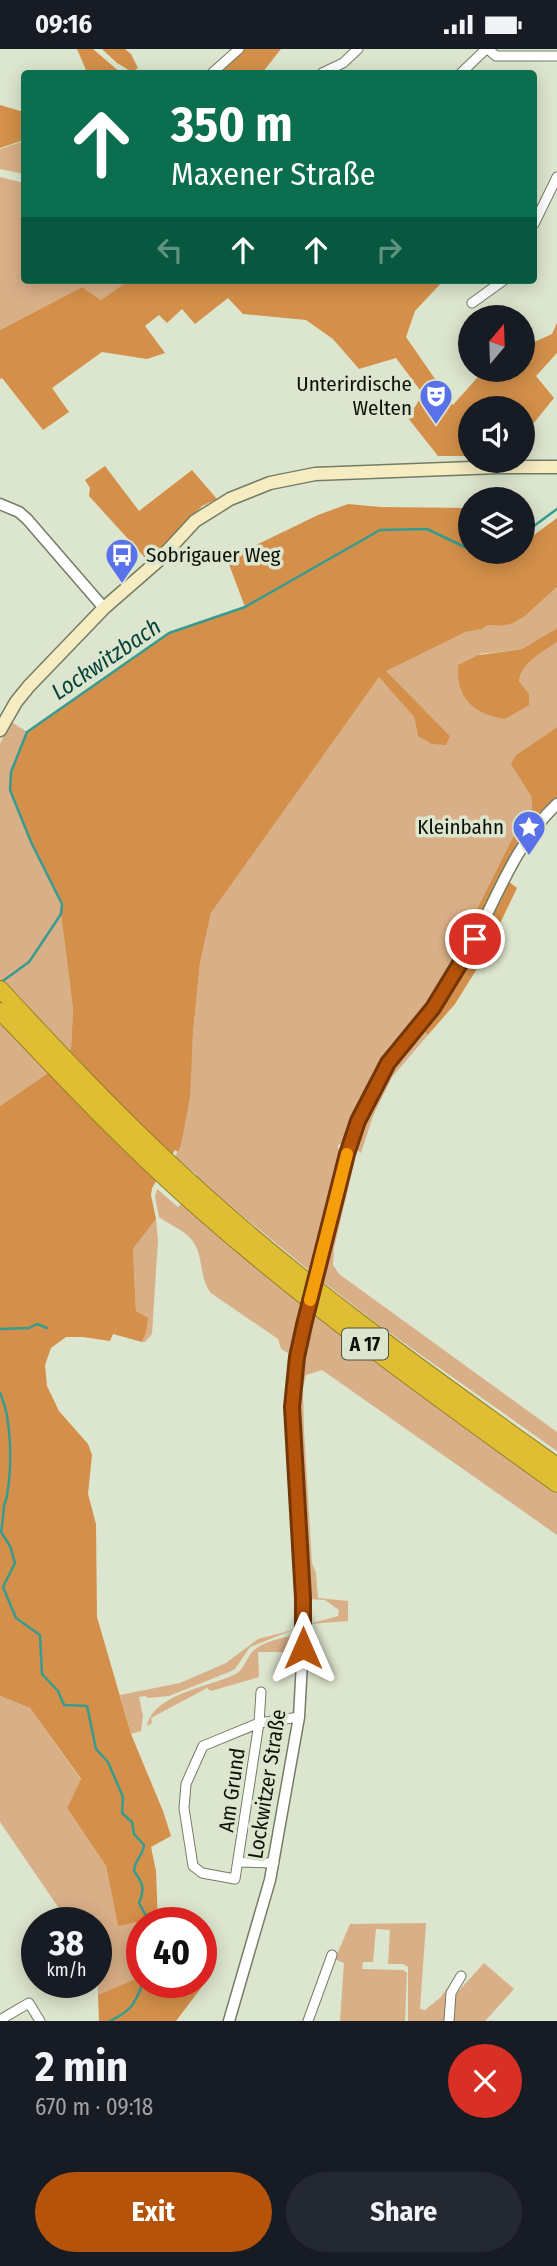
<!DOCTYPE html>
<meta charset="utf-8">
<style>
:root{--surface:#171b24;--page:#242831;--text:#f1f3f6;--muted:#9ea1a6;--accent:#b45309}
body{margin:0;font-family:"Fira Sans Condensed",sans-serif;background:var(--page);color:var(--text);height:100vh;display:flex;flex-direction:column;font-size:26px;white-space:nowrap}
*{box-sizing:border-box;margin:0}
p{font-size:23px;color:var(--muted)}
.icon{flex:none;width:38px;height:38px;fill:none;stroke:currentColor;stroke-width:2;stroke-linecap:round;stroke-linejoin:round}
.map{position:relative;height:1972px;overflow:hidden}
.drawer{display:flex;flex-direction:column;background:var(--surface);flex:1}
.drawer>*{flex:none}
.guide{position:absolute;left:21px;top:21px;width:516px;height:214px;border-radius:7px;box-shadow:0 4px 18px #0003;background:#0b6e4f;color:#fff;overflow:hidden}
.needle{width:46px;rotate:19deg}
.tools{position:absolute;left:458px;top:256px;display:grid;gap:14px}
.tools a{display:grid;place-items:center;width:77px;height:77px;border-radius:50%;background:var(--surface);box-shadow:0 4px 18px #0003;font-size:35px}
.speed{position:absolute;left:21px;top:1858px;display:flex;gap:14px;font-size:35px;font-weight:700;text-align:center}
.speed>*{display:grid;place-content:center;width:91px;height:91px;border-radius:50%;background:var(--surface);box-shadow:0 4px 18px #0003;line-height:1}
.speed small{font-size:18px;font-weight:400}
.speed .limit{border:10px solid #d22;background:#fff;color:#111}
.pin{position:absolute;display:grid;place-items:center;width:60px;height:60px;color:#fff;margin:-30px;border:4px solid #fff;border-radius:50%;box-shadow:0 2px 7px #0007}
.me{position:absolute;width:77px;margin:-38px;rotate:0deg;stroke-linejoin:round;filter:drop-shadow(0 0 5px #0008)}
.turn{display:flex;align-items:center;gap:24px;height:147px;padding:0 35px;font-size:32px}
.turn .icon{width:91px;height:91px;stroke-width:2.5}
.turn b{display:block;font-size:49px;line-height:60px}
.lanes{display:flex;align-items:center;height:66px;padding:0 35px;background:#0003;justify-content:center;gap:35px;direction:ltr}
.lanes .off{opacity:.35}
.round{display:grid;place-items:center;flex:none;width:74px;height:74px;border-radius:37px;background:var(--page)}
.head{display:flex;align-items:center;justify-content:space-between;height:119px;padding:0 35px}
h1{font-size:42px;font-weight:700;line-height:52px}
.action{display:flex;gap:14px;margin-top:auto;padding:14px 35px}
.action a{flex:1;height:80px;border-radius:42px;background:var(--accent);color:#fff;font-size:28px;font-weight:700;line-height:80px;text-align:center}
.action a+a{background:var(--page);color:var(--text)}
.status{display:flex;justify-content:space-between;align-items:center;height:49px;padding:0 35px;background:var(--surface);direction:ltr}
.status svg{height:19px;fill:currentColor}
.map>svg:first-child{display:block}
.green{fill:#d9af87}
.forest{fill:#d4904a}
.lines{fill:none;stroke-linecap:round;stroke-linejoin:round}
.stream{stroke:#369c8f;stroke-width:2.5}
.minor-casing{stroke:#747c66;stroke-width:11}
.tertiary-casing{stroke:#747c66;stroke-width:13}
.secondary-casing{stroke:#747c66;stroke-width:15}
.motorway-casing{stroke:#968225;stroke-width:18}
.minor{stroke:#fff;stroke-width:9}
.tertiary{stroke:#fff;stroke-width:10}
.secondary{stroke:#f5ecc2;stroke-width:12}
.motorway{stroke:#dfbe33;stroke-width:16}
.tertiary-bridge-casing{stroke:#747c66;stroke-width:13;stroke-linecap:butt}
.tertiary-bridge{stroke:#fff;stroke-width:10}
.route-casing{stroke:#753606;stroke-width:18}
.route{stroke:#b45309;stroke-width:12}
.slow{stroke:#f59e0b;stroke-width:12}
.labels{text-anchor:middle;dominant-baseline:central;stroke-width:7;stroke-linejoin:round;paint-order:stroke}
.shield{fill:#dce5cd;stroke:#4c5144;stroke-width:2}
.shield-label{font-size:19px;font-weight:bold;fill:#0f120a}
.poi-label{font-size:21px;fill:#0f120a;stroke:#dce5cd;text-anchor:end}
.street-label{font-size:21px;fill:#0f120a;stroke:#dce5cd}
.water-label{font-size:23px;font-style:italic;fill:#06443d;stroke:#dce5cd}
</style>
<div class="status"><b>09:16</b><svg viewBox="0 0 49 12"><path d="M0 12V9h3v3zM5 12V6h3v6zM10 12V3h3v9zM15 12V0h3v12zM26 1h20v11H26zM47 4h2v5h-2z"/></svg></div>
<div class="map">
<svg width="557" height="1972" viewBox="0 0 557 1972">
<rect width="100%" height="100%" fill="#dce5cd"/>
<path class="green" d="M24,92V125L0,120V100Z
M0,128L24,134V231H129L101,251L82,238L0,281Z
M557,538V579L522,600L479,605L529,645L519,632C522,613 543,603 557,593V678L516,706L531,747L532,759L517,780L474,866L480,870C465,898 451,927 432,953C423,964 412,974 403,985C377,1018 359,1053 345,1093L338,1096V1099L343,1104L317,1206H315L311,1223L195,1128L197,1126L175,1108L181,1096L189,1048L193,985L200,914L211,864L379,627L414,668L418,687H450L385,622L466,583L482,580L488,576L502,577L525,567Z
M10,672L27,683L23,693L24,773L62,855L61,865L73,960L71,999L48,1024L0,1057V695Z
M421,979L428,986L392,1028L373,1067L361,1104L353,1097C366,1053 392,1016 421,979Z
M350,1114H354L334,1199L333,1216L339,1225L557,1383V1402L380,1277L322,1232L328,1209L325,1208L348,1116Z
M157,1140L178,1158L181,1155L302,1256L293,1307L281,1300L278,1290L211,1244C199,1230 204,1206 192,1191C185,1182 169,1175 159,1168L155,1148Z
M156,1170L158,1191L152,1285L145,1293H142L146,1284L136,1262L133,1200Z
M316,1267L557,1445V1486L322,1321L306,1326L303,1339L304,1381L312,1514L316,1524L318,1549L348,1552V1572L309,1575L338,1567L339,1561L325,1551L308,1550L307,1548C312,1526 305,1502 303,1479C299,1409 292,1353 308,1284H310Z
M293,1581L250,1598L235,1620L229,1623L169,1647L148,1649L145,1647L139,1648L143,1667L141,1682L131,1685L120,1646L180,1634L226,1614L258,1590Z
M296,1586L298,1587L297,1603H258L259,1628L211,1642L207,1639L151,1669L152,1674L147,1677C154,1645 208,1638 234,1626C245,1621 246,1608 254,1601C263,1593 284,1588 296,1586Z
M0,1647L30,1659L81,1731L67,1759L106,1817L118,1876L136,1873C144,1892 141,1909 138,1930L98,1946L96,1874H69L0,1773Z
M426,1874L420,1960L425,1961L441,1948L447,1939L445,1972H408V1918L403,1915H388L390,1881L376,1880L373,1913H363L362,1920L403,1921L407,1924L405,1972H340L344,1914L335,1910L350,1875Z
M484,1914L514,1940L485,1972H453L456,1945Z"/>
<path class="forest" d="M77,0H93L121,24H92L86,21Z
M102,0H125L131,5L138,19L132,23L117,14Z
M245,0H281L262,24H218Z
M0,56L24,63V91L0,99Z
M129,231H444L415,262L406,288L453,356L485,320H523V298L552,285L557,274V304L536,327L554,349L525,385L523,359H471V407H438L408,369L423,345L396,309L359,320L333,290L306,271L243,265L228,249L195,275L182,260L167,274L159,266L145,277L165,304L147,310L102,303L52,339L69,363L43,381L2,329L0,330V281L82,238L101,251Z
M105,417L139,462L192,421L217,450L202,457L149,513L89,447L90,439L85,431Z
M348,455L381,458L471,459V502H498L506,506L512,502H523V494L557,469V538L525,567L513,574L502,577L488,576L482,580L466,583L386,622L450,687L446,696L432,695L418,687L414,668L379,628L211,864L200,914L193,984L190,1048L181,1096L178,1103L175,1101L152,1139L151,1146L156,1170L133,1200L136,1262L148,1269L146,1284L142,1293L113,1285L110,1292L83,1288H66L51,1299L45,1316L47,1337L59,1362L88,1395L92,1406L88,1445L96,1475L97,1568L131,1685L163,1762L171,1787L151,1798L156,1822L158,1874H142V1934H201V1932L204,1935L176,1972H99L98,1946L138,1929C141,1909 144,1892 136,1873L118,1877L106,1817L67,1759L81,1730L30,1659L0,1647V1057L48,1024L71,999L73,960L61,865L62,855L31,793L10,741L11,723L27,683L169,584L245,558L227,510L318,466Z
M557,579V593C543,603 522,613 519,632L529,645V656L505,670C474,665 456,650 458,616L479,606L522,600Z
M557,678V751L529,778L480,870L474,866L517,780L532,759L531,747L511,715L516,706Z
M508,832L517,839L483,910L455,955L428,986L421,979Z"/>
<g class="lines">
<path class="stream" d="M523,485L557,460
M476,502H491
M0,934L29,913L61,865L62,855L31,793L10,741L11,723L27,683L169,584L245,558L380,481L427,480L469,500
M0,1280L29,1279L37,1275L47,1279
M0,1344C12,1369 12,1419 7,1446C7,1450 5,1452 4,1457C3,1466 3,1474 1,1483L10,1497L15,1514L3,1538L16,1569L40,1586L42,1625L58,1642L64,1656L87,1657L96,1700L108,1713L123,1748L122,1764L132,1773L134,1785L144,1796C143,1807 134,1811 134,1822C143,1834 145,1840 139,1854L150,1874
M110,1972C132,1961 134,1956 143,1934"/>
<defs>
<path id="minor" d="M488,0L496,7H557
M212,24L239,0
M322,24L343,14L358,0
M461,24L486,0
M534,175L557,128
M472,254L504,231
M261,1643L259,1674L235,1830L202,1824L193,1817L184,1759L186,1735L203,1697L259,1674L299,1668
M239,1813L274,1814
M0,1971L29,1954L40,1972
M308,1972L332,1906
M449,1972L451,1944L461,1927"/>
<path id="tertiary" d="M0,455L19,463L27,470L104,559
M321,1207C335,1151 345,1091 373,1040C389,1010 413,986 433,959C444,945 453,929 462,914C492,862 512,797 557,755
M229,1972L270,1831L299,1668L304,1577L292,1358L297,1308L304,1276"/>
<path id="secondary" d="M0,681L16,653L29,637L104,559L159,511L195,472L230,450L270,434L315,425L498,418H557"/>
<path id="motorway" d="M0,940C61,1006 123,1072 189,1132C303,1237 431,1327 557,1417
M0,962C60,1024 119,1088 184,1146C301,1251 429,1343 557,1435"/>
</defs>
<use href="#minor" class="minor-casing"/>
<use href="#tertiary" class="tertiary-casing"/>
<use href="#secondary" class="secondary-casing"/>
<use href="#motorway" class="motorway-casing"/>
<use href="#minor" class="minor"/>
<use href="#tertiary" class="tertiary"/>
<use href="#secondary" class="secondary"/>
<use href="#motorway" class="motorway"/>
<defs>
<path id="tertiary-bridge" d="M304,1276L321,1207"/>
</defs>
<use href="#tertiary-bridge" class="tertiary-bridge-casing"/>
<use href="#tertiary-bridge" class="tertiary-bridge"/>
</g>
<g class="lines">
<defs>
<path id="route" d="M303,1599V1549L292,1358L297,1308L304,1276L347,1105L358,1072L388,1014L433,959L475,890"/>
</defs>
<use href="#route" class="route-casing"/>
<use href="#route" class="route"/>
<path class="slow" d="M310,1251L347,1105"/>
</g>
<defs>
<symbol id="theatre-pin" viewBox="-11 -11 22 30"><path d="M0 17L-7.5 6A9.5 9.5 0 1 1 7.5 6Z" fill="#5a72e9" stroke="#dce5cd"/><path d="M-5-5.5Q0-4 5-5.5V0Q5 5 0 6Q-5 5-5 0ZM-3.3-2.5H-1v1.5H-3.3ZM1-2.5H3.3v1.5H1ZM-2.8 1Q0 5.5 2.8 1Z" fill="#fff"/></symbol>
<symbol id="bus-pin" viewBox="-11 -11 22 30"><path d="M0 17L-7.5 6A9.5 9.5 0 1 1 7.5 6Z" fill="#5a72e9" stroke="#dce5cd"/><path d="M-5-6H5V4H4V6H2V4H-2V6H-4V4H-5ZM-3.5-4V0h7V-4ZM-3.5 1.2v1.5H-2V1.2ZM2 1.2v1.5H3.5V1.2Z" fill="#fff"/></symbol>
<symbol id="sight-pin" viewBox="-11 -11 22 30"><path d="M0 17L-7.5 6A9.5 9.5 0 1 1 7.5 6Z" fill="#5a72e9" stroke="#dce5cd"/><path d="M0-6L1.8-2.2L6-1.7L2.9 1.2L3.7 5.4L0 3.3L-3.7 5.4L-2.9 1.2L-6-1.7L-1.8-2.2Z" fill="#fff"/></symbol>
</defs>
<g fill-rule="evenodd">
<use href="#theatre-pin" x="417" y="328" width="38" height="52"/>
<use href="#bus-pin" x="103" y="487" width="38" height="52"/>
<use href="#sight-pin" x="510" y="759" width="38" height="52"/>
</g>
<g class="labels">
<rect class="shield" x="342" y="1279.5" width="46" height="31" rx="5"/>
<g class="shield-label">
<text x="365" y="1295">A 17</text>
</g>
<g class="poi-label">
<text x="412" y="335">Unterirdische<tspan x="412" dy="24">Welten</tspan></text>
<text x="146" y="506" text-anchor="start">Sobrigauer Weg</text>
<text x="504" y="778">Kleinbahn</text>
</g>
<g class="street-label">
<text transform="translate(267 1735) rotate(-81)">Lockwitzer Straße</text>
<text transform="translate(232 1741) rotate(-82)">Am Grund</text>
</g>
<g class="water-label">
<text transform="translate(106 610) rotate(-34)">Lockwitzbach</text>
</g>
</g>
</svg>
<div class="tools">
<a><svg class="needle" viewBox="-14 -14 28 28"><path d="M0-13l5 13h-10z" fill="#e53935"/><path d="M0 13l5-13h-10z" fill="#9ea1a6"/></svg></a>
<a><svg class="icon" aria-label="sound" viewBox="0 0 24 24"><path d="M4 9h4l5-4v14l-5-4H4zM17 9q2 3 0 6"/></svg></a>
<a><svg class="icon" aria-label="layers" viewBox="0 0 24 24"><path d="M12 4l9 5-9 5-9-5zM3 14l9 5 9-5"/></svg></a>
</div>
<div class="speed"><div>38<small>km/h</small></div><div class="limit">40</div></div>
<div class="pin" style="left:475px;top:890px;background:#d93025"><svg class="icon" aria-label="arrive" viewBox="0 0 24 24"><path d="M6 21V4h12l-3 4 3 4H6"/></svg></div>
<svg class="me" style="left:303px;top:1599px" viewBox="-20 -20 40 40"><path d="M0-17L14 15 0 8-14 15z" fill="#b45309" stroke="#fff" stroke-width="4"/></svg>
<div class="guide">
<div class="turn"><svg class="icon" aria-label="ahead" viewBox="0 0 24 24"><path d="M12 20V5M6 11l6-6 6 6"/></svg><div><b>350 m</b>Maxener Straße</div></div>
<div class="lanes"><svg class="icon off" aria-label="left" viewBox="0 0 24 24"><path d="M17 20v-9H6M10 6l-5 5 5 5"/></svg><svg class="icon" aria-label="ahead" viewBox="0 0 24 24"><path d="M12 20V5M6 11l6-6 6 6"/></svg><svg class="icon" aria-label="ahead" viewBox="0 0 24 24"><path d="M12 20V5M6 11l6-6 6 6"/></svg><svg class="icon off" aria-label="right" viewBox="0 0 24 24"><path d="M7 20v-9h11M14 6l5 5-5 5"/></svg></div>
</div>
</div>
<section class="drawer">
<div class="head"><div><h1>2 min</h1><p>670 m · 09:18</p></div><a class="round" style="background:#d93025;color:#fff"><svg class="icon" aria-label="close" viewBox="0 0 24 24"><path d="M6 6l12 12M18 6L6 18"/></svg></a></div>
<div class="action"><a>Exit</a><a>Share</a></div>
</section>
